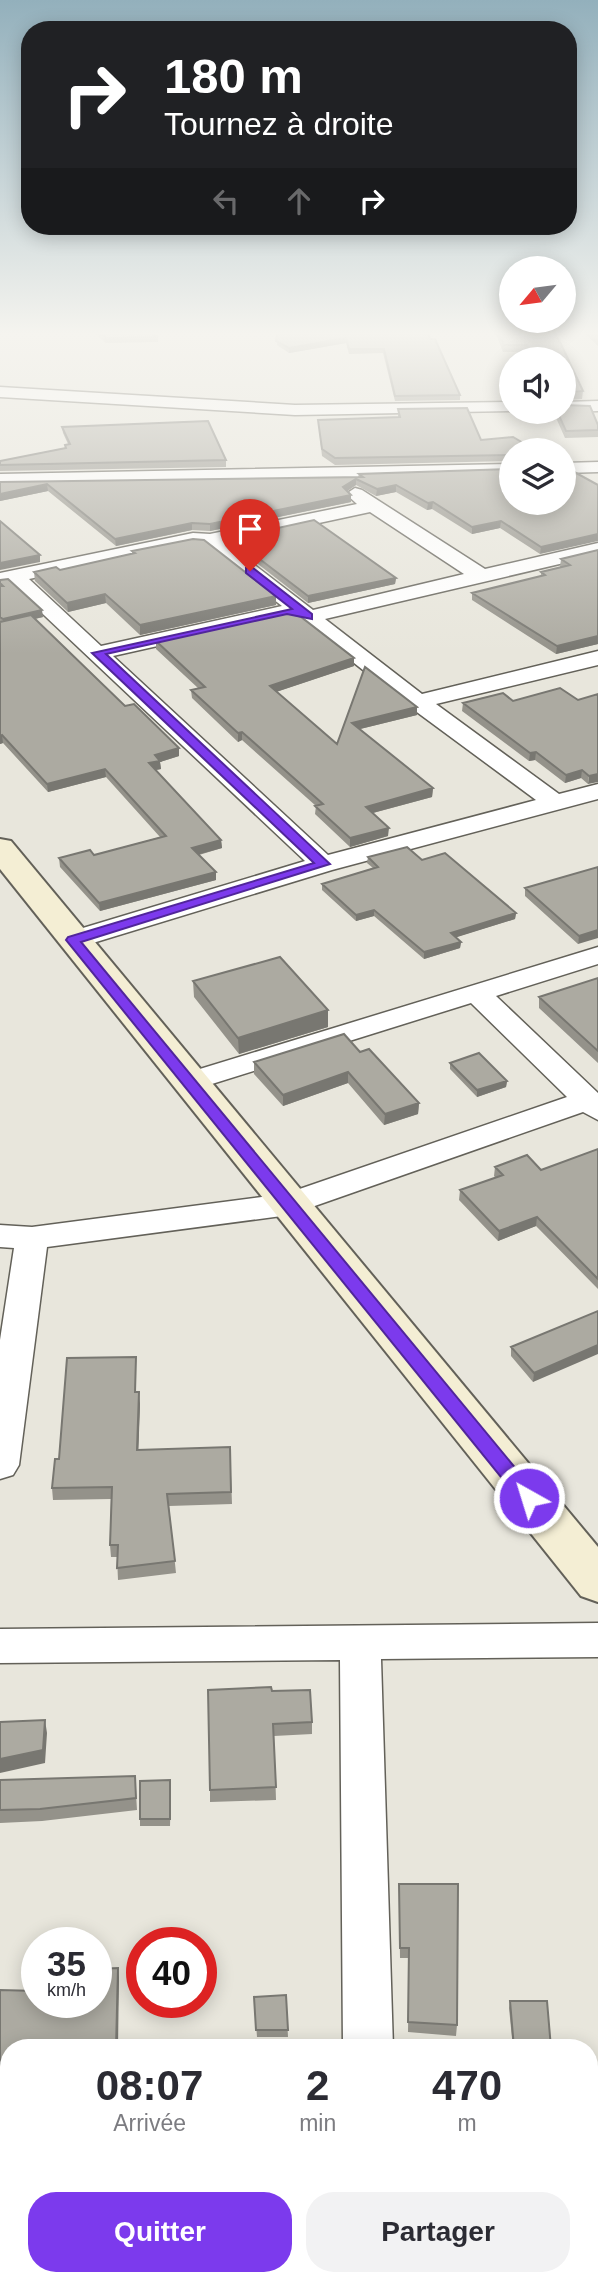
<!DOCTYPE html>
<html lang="fr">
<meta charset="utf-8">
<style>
:root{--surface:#fff;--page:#f2f2f3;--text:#2b2b33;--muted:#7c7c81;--accent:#7c3aed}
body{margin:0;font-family:Helvetica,sans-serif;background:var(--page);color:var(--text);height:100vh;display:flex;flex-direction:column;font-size:26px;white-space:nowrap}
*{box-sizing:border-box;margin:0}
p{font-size:23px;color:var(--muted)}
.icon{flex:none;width:38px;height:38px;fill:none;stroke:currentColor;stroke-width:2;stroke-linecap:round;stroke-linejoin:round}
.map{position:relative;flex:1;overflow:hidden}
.sheet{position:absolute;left:0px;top:2039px;width:598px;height:247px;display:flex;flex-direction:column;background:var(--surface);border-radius:28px 28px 0 0;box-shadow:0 4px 18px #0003}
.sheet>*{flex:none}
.top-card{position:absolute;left:21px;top:21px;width:556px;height:214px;border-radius:28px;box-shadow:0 4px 18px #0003;background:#202124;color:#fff;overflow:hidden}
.needle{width:46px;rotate:241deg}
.tools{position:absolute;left:499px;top:256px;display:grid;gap:14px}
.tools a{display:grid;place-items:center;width:77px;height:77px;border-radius:50%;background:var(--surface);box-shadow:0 4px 18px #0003;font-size:35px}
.speed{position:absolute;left:21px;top:1927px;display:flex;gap:14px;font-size:35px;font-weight:700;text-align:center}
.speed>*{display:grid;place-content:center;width:91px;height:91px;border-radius:50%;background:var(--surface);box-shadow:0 4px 18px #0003;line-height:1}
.speed small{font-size:18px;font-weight:400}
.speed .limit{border:10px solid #d22;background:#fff;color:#111}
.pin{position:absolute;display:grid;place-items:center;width:60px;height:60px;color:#fff;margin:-72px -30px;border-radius:50% 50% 50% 0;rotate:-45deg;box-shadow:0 0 7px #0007}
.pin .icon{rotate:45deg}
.me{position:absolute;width:77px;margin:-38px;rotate:321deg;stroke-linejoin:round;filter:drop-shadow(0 0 5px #0008)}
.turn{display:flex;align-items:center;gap:24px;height:147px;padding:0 28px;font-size:32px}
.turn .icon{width:91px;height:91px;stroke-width:2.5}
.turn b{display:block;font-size:49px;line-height:60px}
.lanes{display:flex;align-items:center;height:66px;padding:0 28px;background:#0003;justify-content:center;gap:35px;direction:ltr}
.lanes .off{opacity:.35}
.eta{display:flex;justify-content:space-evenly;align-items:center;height:119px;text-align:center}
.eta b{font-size:42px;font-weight:700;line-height:49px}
.primary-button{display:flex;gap:14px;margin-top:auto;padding:14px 28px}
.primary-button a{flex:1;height:80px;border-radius:28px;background:var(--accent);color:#fff;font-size:28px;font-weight:700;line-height:80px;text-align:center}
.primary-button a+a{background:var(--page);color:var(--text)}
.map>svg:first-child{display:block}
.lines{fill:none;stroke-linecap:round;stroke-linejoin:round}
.street-casing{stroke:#636159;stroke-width:3}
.secondary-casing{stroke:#636159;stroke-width:4}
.street{fill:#fff;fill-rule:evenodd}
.secondary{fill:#f4eed4;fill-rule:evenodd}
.wall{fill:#94928a}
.shaded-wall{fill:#787771}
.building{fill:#acaaa1;stroke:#787771;stroke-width:2}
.route{fill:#7c3aed;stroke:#51269a;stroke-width:2}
</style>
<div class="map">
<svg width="598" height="2285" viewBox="0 0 598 2285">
<rect width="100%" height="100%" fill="#e8e6dc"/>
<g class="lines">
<defs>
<path id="street" d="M0,387L295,405L511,402V411H515L295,415L0,397Z
M598,401V411L564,412L560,411H564V402Z
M598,462V472L564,473V463Z
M511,464V474L0,486V474Z
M355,488L362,490L485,569L598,543V555L325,619L422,694L598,651V665L436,704L559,794L598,784V799L332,870L83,946L73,948L63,946L59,940L63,934L305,861L10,583H0V573L193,533L210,534L357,504L346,494ZM370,512L464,574L313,610L226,543ZM193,545L205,546L282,606L101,646L29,579ZM287,617L302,622L410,707L536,800L328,855L113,656Z
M598,947V964L496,996L598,1093V1120L583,1112L289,1215L47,1247L19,1465L13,1475L0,1479V1340L14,1248L0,1247V1225L32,1227L285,1194L567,1097L471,1003L199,1088L188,1091L177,1088L173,1082L177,1076Z
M598,1623V1657L381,1659L393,2048H343L340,1660L0,1663V1629Z
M346,2277H400V2285H346Z"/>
<path id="secondary" d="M0,839L11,841L598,1547V1602L581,1596L0,869Z"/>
</defs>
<use href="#street" class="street-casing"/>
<use href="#secondary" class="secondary-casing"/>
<use href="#street" class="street"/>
<use href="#secondary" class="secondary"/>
</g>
<path class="wall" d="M96,334H164H154L158,337V342L106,343Z
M277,334L430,339L460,395V400L395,401L383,353L349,354L346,343L289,353L277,345Z
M496,334H555L583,391L582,399L564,400V359H530L527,352H503Z
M585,334H598V346Z
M398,409L481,440L511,450V461L335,465L322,456L318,420L398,417Z
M553,411H564L598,425V437L565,438Z
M62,427L226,460V467L0,471V461L65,448V445L68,444L63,433Z
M359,474L564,502L540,554L500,528L472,534L432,509L427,510L396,492L376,496L356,485L347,491L351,502L210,531L192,530L116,546L48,491L0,501V482L358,477Z
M232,538L396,578L395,584L308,603L232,544Z
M598,550V644L556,654L472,600V593L541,576V572L562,567H560L561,559Z
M132,551L276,605L140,635L106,603L68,612L35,581L34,572L60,570L132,554Z
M0,580L43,617L35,619L125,706L179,756L160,762L161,769L156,770L221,840L222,848L199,855L216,872V880L100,911L60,867L59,858L94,855L160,837L106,777L48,792L3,743L0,744Z
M156,641L354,666L276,692L337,744L365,667L417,715L360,729L433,788L432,797L373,813L388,836L350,847L315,814L316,806L242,740L238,742L192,698L191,690L198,688L156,649Z
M598,694L588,784L581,778L565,783L535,760L529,761L462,711L463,703L578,700Z
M368,857L422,860L516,913L515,919L456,937L461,942L460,948L424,959L374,916L356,921L322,890V884L373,868L367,863Z
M598,867L578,944L525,896V888Z
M598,978V1063L539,1008V997Z
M193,981L328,1027L239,1054L194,997Z
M360,1052L419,1103L418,1114L384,1125L348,1083L283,1106L254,1074V1062Z
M450,1063L507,1081L506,1087L477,1097L450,1069Z
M598,1149V1289L536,1226L498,1241L459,1200L460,1190L496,1178L494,1176L495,1167L541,1170Z
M598,1311L533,1382L511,1356V1347Z
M136,1357V1392L140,1404L138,1450L230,1447L232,1504L169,1506L176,1573L118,1580L117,1557H111L110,1545L111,1499L53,1500L52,1488L59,1459Z
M272,1691L312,1722V1734L274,1736L276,1800L210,1802V1790Z
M135,1776L137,1810L42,1821L0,1823V1780Z
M171,1787L170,1826H140V1819Z
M399,1884L457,2025L456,2036L408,2032L409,1958H400Z
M118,1968L119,1978L9,2048V2106H3L0,2139V1990L37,2002Z
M286,1995L288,2037H257L254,1997Z
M510,2001L551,2048H513L509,2008Z"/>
<path class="shaded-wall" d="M346,338V343L289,353V348Z
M356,479V485L343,494V487Z
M47,484L48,491L0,501V494Z
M396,485V492L376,496L377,489Z
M351,495V502L210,531V524Z
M433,502L432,509L427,510L428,503Z
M501,521L500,528L472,534V527Z
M192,523V530L116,546L115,539Z
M598,534V541L540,554L541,547Z
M40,555V562L0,570V563Z
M396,578L395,584L308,603V596Z
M105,594L106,603L68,612L67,603Z
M276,596V605L140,635V625Z
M42,610L43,617L3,626V619Z
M598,636V644L556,654L557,646Z
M354,658V666L270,694V686Z
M417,707V715L352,731V723Z
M242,732V740L238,742V733Z
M2,735L3,743L0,744V736Z
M179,748V756L160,762L161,769L150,771L149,763L155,755Z
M536,752L535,760L529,761L530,753Z
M105,769L106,777L48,792L47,784Z
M582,770L581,778L565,783L566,775Z
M598,774V782L588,784L589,776Z
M433,788L432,797L365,815L366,807Z
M389,828L388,836L350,847V838Z
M221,840L222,848L193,856L192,848Z
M216,872V880L100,911L99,903Z
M374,910V916L356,921V915Z
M516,913L515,919L451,939V933Z
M598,930V938L578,944L579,936Z
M461,942L460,948L424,959V952Z
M328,1010V1027L239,1054L238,1038Z
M348,1072V1083L283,1106V1095Z
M507,1081L506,1087L477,1097V1090Z
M419,1103L418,1114L384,1125L385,1114Z
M537,1217L536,1226L498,1241L499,1231Z
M598,1345V1354L533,1382L534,1373Z
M136,1357V1404L135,1392Z
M139,1392L140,1404L138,1461L137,1450Z
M45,1720L47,1733L45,1763L0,1773V1759Z
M118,1968L119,1978L118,2048H116Z
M1,2097L3,2106L0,2139V2110Z
M80,2277H83V2285H80Z"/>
<path class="building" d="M101,334H152L158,337L106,338Z
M277,334H428L430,339H435L460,395L395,396L384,349H349L346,338L289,348L276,341Z
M499,334H555L561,344L583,391L564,393V359H534L527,345H504Z
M564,405L590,406L598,425V430L566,431L557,411H564Z
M467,408L481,440L513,437L535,450H511V455L335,458L322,449L318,420L400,417L398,409Z
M208,421L226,460L0,465V461L66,448L65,445L70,444L62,427Z
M564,468L569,469L598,485V534L541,547L501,521L472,527L433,502L428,503L396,485L377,489L356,479L343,487L351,495L210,524L192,523L115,539L47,484L0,494V482L363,477L359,474L511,469V502H564Z
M314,520L396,578L308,596L232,538Z
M0,521L40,555L0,563Z
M193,539L204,540L276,596L140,625L105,594L67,603L34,572L56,567L60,570L135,553L132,551Z
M598,550V636L557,646L472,593L545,575L541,572L570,565L561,559Z
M8,579L42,610L3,619L0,617V586H3L0,583V580Z
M287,612L301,617L354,658L270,686L337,744L365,667L417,707L352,723L433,788L366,807L389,828L350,838L315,806L323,804L242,732L238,733L191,690L205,687L156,641Z
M31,615L125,706L134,704L179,748L155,755L160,761L149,763L221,840L192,848L216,872L99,903L59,858L90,850L94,855L166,836L105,769L47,784L2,735L0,736V622Z
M560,688L578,700L598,694V774L589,776L582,770L566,775L536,752L530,753L463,703L503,693L513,701Z
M407,847L422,860L445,853L516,913L451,933L461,942L424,952L374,910L356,915L322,884L378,867L368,857Z
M598,867V930L579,936L525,888Z
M280,957L328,1010L238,1038L193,981Z
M598,978V1051L539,997Z
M344,1034L360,1052L369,1049L419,1103L385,1114L348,1072L283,1095L254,1062Z
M479,1053L507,1081L477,1090L450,1063Z
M598,1149V1279L537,1217L499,1231L460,1190L503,1175L495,1167L527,1155L541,1170Z
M598,1311V1345L534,1373L511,1347Z
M136,1357L135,1392H139L137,1450L230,1447L231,1492L167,1494L175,1561L117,1568L118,1545H110L112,1487L52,1488L55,1459H59L67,1358Z
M271,1687L272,1691L310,1690L312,1722L273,1724L276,1787L210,1790L208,1690Z
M45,1720L43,1750L0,1759V1722Z
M135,1776L136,1798L40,1809L0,1810V1780Z
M170,1780V1819H140V1781Z
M399,1884H458L457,2025L408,2022L409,1948H400Z
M118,1968L116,2048H9V2096L1,2097L0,2110V1990L37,1991V2002H96V1969Z
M286,1995L288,2030H256L254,1997Z
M510,2001H547L551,2048H514Z
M15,2277H80V2285H14Z
M164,2277H264V2285H164Z"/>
<linearGradient id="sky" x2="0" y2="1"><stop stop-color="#93b0bc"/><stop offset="0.51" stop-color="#f5f4ef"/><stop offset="1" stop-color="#f5f4ef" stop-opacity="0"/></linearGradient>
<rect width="598" height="654" fill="url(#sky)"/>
<path class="route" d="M246,568H253L312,614V619L287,614L106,654L330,864L81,942L536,1493L539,1498L536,1503L529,1506L522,1503L66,940L68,937L314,863L92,653L292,609L246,573Z"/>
</svg>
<div class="tools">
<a><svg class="needle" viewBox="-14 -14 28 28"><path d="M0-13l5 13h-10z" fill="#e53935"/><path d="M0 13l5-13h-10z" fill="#7c7c81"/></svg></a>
<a><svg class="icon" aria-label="sound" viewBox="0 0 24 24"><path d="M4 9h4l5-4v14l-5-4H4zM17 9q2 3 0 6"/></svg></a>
<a><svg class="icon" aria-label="layers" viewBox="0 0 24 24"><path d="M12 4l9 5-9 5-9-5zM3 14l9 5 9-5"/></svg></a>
</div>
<div class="speed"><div>35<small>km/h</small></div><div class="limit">40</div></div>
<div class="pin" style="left:250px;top:571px;background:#d93025"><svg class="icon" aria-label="arrive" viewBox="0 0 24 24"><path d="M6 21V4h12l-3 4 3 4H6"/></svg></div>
<svg class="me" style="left:529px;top:1498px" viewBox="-20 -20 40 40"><circle r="17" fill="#7c3aed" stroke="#fff" stroke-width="3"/><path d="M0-11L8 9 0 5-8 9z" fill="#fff"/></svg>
<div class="top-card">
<div class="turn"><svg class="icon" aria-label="right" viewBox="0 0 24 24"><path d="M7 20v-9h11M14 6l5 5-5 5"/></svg><div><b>180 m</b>Tournez à droite</div></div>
<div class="lanes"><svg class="icon off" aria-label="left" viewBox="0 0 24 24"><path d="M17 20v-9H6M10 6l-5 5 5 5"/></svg><svg class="icon off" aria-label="ahead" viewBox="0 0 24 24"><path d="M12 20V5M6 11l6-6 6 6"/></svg><svg class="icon" aria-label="right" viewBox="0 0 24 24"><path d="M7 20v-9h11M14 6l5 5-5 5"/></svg></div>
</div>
<section class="sheet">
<div class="eta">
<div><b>08:07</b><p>Arrivée</p></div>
<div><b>2</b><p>min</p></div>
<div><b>470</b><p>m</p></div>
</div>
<div class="primary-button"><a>Quitter</a><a>Partager</a></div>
</section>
</div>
